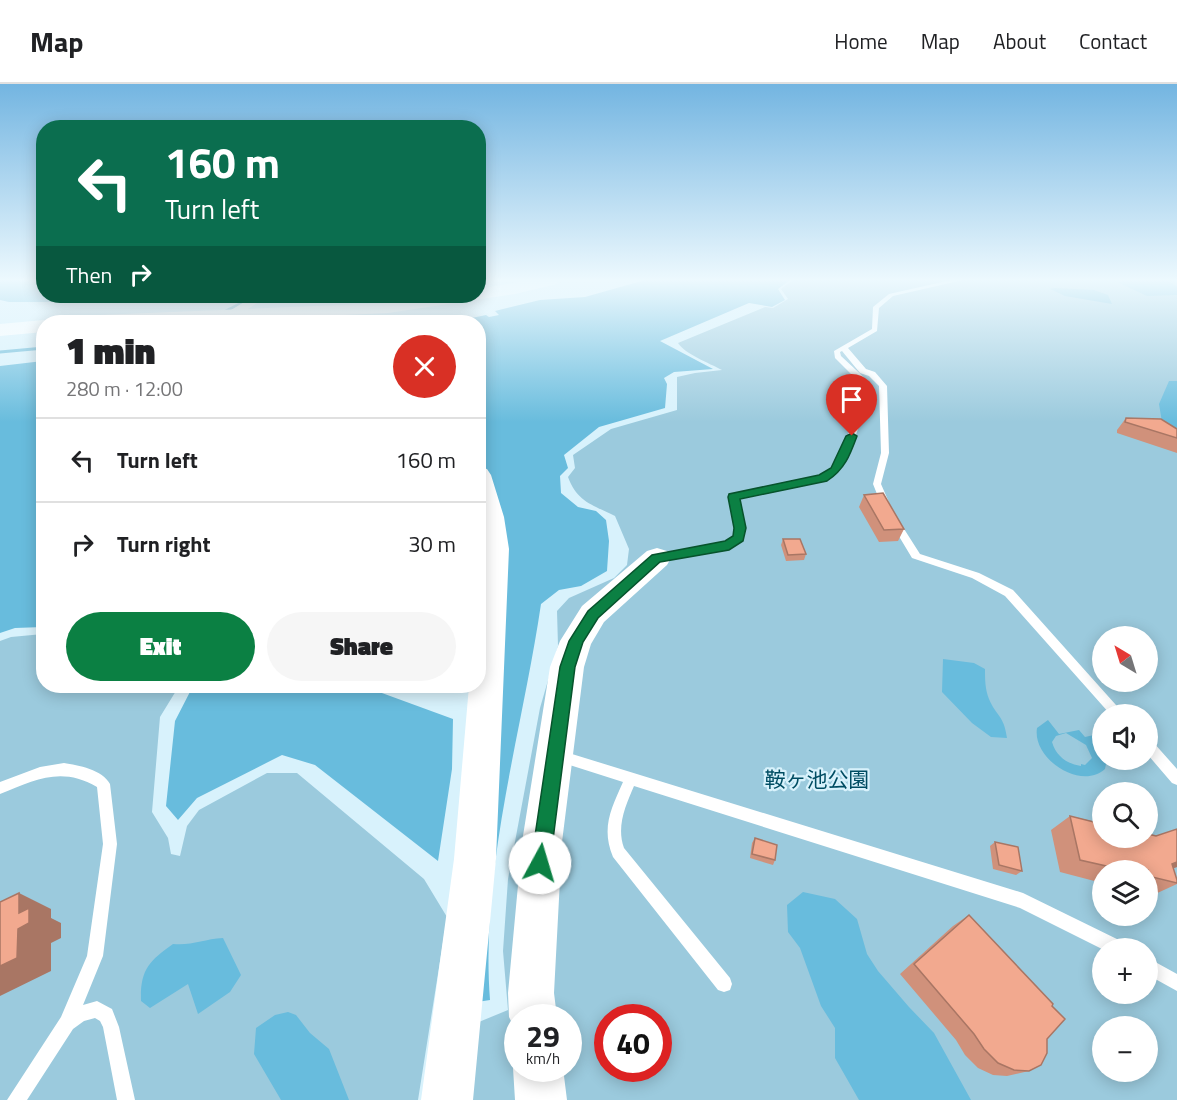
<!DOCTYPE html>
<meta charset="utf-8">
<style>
:root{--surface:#fff;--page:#f6f6f6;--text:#202124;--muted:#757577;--line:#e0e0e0;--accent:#0b8043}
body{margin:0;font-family:"Titillium Web","Noto Sans JP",sans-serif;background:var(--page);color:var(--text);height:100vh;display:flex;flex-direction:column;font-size:22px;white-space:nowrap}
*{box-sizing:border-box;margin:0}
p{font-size:20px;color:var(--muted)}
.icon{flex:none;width:33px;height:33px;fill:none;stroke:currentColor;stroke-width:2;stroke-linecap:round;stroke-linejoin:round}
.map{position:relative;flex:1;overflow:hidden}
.details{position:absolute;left:36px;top:231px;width:450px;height:378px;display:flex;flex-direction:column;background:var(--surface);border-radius:24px;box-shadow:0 3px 15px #0003}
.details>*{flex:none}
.banner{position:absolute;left:36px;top:36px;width:450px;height:183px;border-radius:24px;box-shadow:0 3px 15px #0003;background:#0b6e4f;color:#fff;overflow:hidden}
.needle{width:39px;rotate:322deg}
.fabs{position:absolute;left:1092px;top:542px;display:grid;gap:12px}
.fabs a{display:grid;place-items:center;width:66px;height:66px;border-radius:50%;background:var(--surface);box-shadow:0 3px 15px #0003;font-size:30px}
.speed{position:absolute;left:504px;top:920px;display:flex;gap:12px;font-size:30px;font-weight:700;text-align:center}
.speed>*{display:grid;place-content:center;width:78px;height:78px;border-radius:50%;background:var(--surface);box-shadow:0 3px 15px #0003;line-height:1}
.speed small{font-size:15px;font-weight:400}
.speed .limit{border:9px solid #d22;background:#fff;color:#111}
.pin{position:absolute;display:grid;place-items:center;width:51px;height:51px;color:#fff;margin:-62px -26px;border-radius:50% 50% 50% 0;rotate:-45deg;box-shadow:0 0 6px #0007}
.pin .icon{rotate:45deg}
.me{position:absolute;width:66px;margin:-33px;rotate:6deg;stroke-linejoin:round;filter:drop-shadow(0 0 4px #0008)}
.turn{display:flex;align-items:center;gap:21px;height:126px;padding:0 30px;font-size:27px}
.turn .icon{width:78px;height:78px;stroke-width:2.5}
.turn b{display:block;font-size:42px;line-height:51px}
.then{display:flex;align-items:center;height:57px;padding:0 30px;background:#0003;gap:12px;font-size:22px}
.round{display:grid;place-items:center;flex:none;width:63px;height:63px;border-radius:32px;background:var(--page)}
.overview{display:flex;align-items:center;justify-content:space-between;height:102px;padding:0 30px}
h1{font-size:36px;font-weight:800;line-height:45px}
.button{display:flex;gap:12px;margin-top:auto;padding:12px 30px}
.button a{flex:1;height:69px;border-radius:36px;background:var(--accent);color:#fff;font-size:24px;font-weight:800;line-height:69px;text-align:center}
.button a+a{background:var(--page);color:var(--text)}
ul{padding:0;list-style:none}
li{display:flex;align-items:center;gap:18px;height:84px;padding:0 30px;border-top:2px solid var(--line)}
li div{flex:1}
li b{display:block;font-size:22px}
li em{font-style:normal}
header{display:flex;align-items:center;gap:36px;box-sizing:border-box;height:84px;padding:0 30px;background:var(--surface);border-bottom:2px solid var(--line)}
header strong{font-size:28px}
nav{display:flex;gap:33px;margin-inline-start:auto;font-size:21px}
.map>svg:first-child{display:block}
.green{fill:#9bcadd;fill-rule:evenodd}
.forest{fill:#68bcdd}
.water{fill:#63b7d7;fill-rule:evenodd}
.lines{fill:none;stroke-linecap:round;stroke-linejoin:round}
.stream{stroke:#63b7d7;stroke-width:3}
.lane{fill:#fff;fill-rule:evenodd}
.street{fill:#fff;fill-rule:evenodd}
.secondary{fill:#fff;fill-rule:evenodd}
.wall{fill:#d0917b}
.shaded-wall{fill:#a97664}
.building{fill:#f2a98f;stroke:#a97664;stroke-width:1.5}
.route{fill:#0b8043;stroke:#07532c;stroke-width:1.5}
.labels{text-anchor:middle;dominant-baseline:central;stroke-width:4.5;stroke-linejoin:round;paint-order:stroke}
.near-park-label{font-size:21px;fill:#004d63;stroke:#d8f2fc}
</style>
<header>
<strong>Map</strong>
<nav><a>Home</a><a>Map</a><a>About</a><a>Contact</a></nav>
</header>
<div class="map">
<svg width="1177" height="1016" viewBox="0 0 1177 1016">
<rect width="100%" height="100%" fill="#d8f2fc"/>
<path class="green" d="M793,196H1174L1177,199V1016H463L474,940L508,926L503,867L508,795L540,624L558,562L557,527L569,514L614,494L627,481L629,465L615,432C593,421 577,418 568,393L575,384L573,371L611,345L677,326V293L695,289L722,286C709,279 685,270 678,259L765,223L773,224L788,215L781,205ZM1102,552H1148V597H1102ZM1102,630H1148V675H1102ZM1102,708H1148V753H1102ZM1102,786H1148V831H1102ZM1102,864H1148V909H1102ZM518,933H568V984H518ZM608,933H658V984H608ZM1102,942H1148V987H1102Z
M43,550L44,602H179L160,633L152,728L168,754L171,770L180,772L187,742L199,726L267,689H297L424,795L447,833L418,1016H0V557L11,553Z"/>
<path class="forest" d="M0,196H43L44,212H132L99,218H9L0,216Z
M645,196H790L778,205L785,216L772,223L749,219L660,257L713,285L674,288L664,294L667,300L665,324L599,343L564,371L568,384L560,392L561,409L578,423L596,427L606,436L609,457L607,487L581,502L559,506L541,520C522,649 480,784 490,916L471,919L499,437L479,369L478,238H453L486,231L489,233L499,231L495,227L540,216L585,213Z
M1120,196H1168L1177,203V211L1147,212L1119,199Z
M43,277V543L15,544L0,549V282Z
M1169,297H1177V353L1163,344L1159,320Z
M943,575L974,579L985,585C985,595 985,605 989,615C996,632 1004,631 1007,654L991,653L972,639L942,608Z
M193,602H371V605L453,635L452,685L438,777L315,681L282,671L197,714L178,736L166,722L175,637Z
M803,808L835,815L857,835L867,870L878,887L909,923L934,949L971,1016H859L835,974V944L821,922L800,864L788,848L787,821Z
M223,854L241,891L230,908L198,930L188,900L150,924L141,917C140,886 149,877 173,860C191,862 204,855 223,854Z
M288,928L296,931L310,949L329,965L349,1016H281L254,970L256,944L275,931Z"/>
<path class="water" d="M1055,204L1094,206L1108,211L1112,220L1065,212L1050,205Z
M1048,636L1059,650L1079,646L1085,653L1094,651L1102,663V675H1107L1105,685C1081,707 1032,675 1037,644ZM1066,649L1086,661L1092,674L1085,681L1081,680V682C1067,680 1056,672 1052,658L1056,652Z"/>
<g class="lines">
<path class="stream" d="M222,229L255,212
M0,268L44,264"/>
<path class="lane" d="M951,196H963L893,212L879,224L877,247L848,264L866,285L875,288L887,302L889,369L881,400L891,423L889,425H883L873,400L881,369L879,302L869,292L860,289L842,267L840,268L841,272L869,298L871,309L848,373L838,388L826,396L738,415L744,433V454L729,464L657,478L653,477L652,474L653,471L726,458L734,453V433L728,413L730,411L820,392L832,384L840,373L863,309L862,301L835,274L834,267L872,245L873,223L889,210Z
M896,436L899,437L920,470L979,489L1013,506L1124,630H1110L1005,512L972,494L912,474L891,439Z
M1148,656L1153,658L1177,685V701L1172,699L1148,671Z
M559,666L1023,809L1123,858L1125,864L1102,865L1020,824L634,702C626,721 616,742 624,764L730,894L732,900L730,906L724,908L718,906L613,773C601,744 611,725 623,698L554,676L553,672L554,668Z
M64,679C78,681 103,686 110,700L117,760L103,872L83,921L97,917L112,925L119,943L135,1016H117L103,943L100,937L95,934L84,937L73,945L27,1016H7L61,933L87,872L103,760L97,703C61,682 35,696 0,710V698L40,683Z
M1148,874L1177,890V907L1148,891Z"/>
<path class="street" d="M254,212H268L234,234L229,235L223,231Z"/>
<path class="secondary" d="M530,196H559L557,200L515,210L388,229L188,238H67L69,234L76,232L388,219L436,212H478V205Z
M44,236L51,238H44V248L0,252V240Z
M478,383L487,385L491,391L504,433L509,465L496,775L473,1016H421L454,775L469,602H478V493L481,465Z
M657,464L667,467L671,474L667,481L604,538L591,560L584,583L562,758L554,909L557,933H518V951L509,933L508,909L522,758L550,583L560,557L582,522L647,467Z
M518,973V984H563L567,1016H515L513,984Z"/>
</g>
<path class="wall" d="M1126,334L1177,345V369L1117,349V346Z
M864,411L904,445L898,457L879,458L859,423Z
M783,455L806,470L804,476L786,477L781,461Z
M1070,732L1156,752L1177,745V783L1173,784L1177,796V800L1153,811L1148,810V786H1102V799L1060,788L1051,746Z
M755,754L775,776L773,781L750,774L752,759Z
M995,758L1022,787L1016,791L993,785L990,762Z
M969,831L1052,922L1047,955L1029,987L1007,992L993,991L978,984L965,971L956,956L900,890L953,842Z"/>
<path class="shaded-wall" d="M1177,778V783L1148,793L1172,780Z
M19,809L51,825V834L61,839V854L51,859V887L0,912V882L19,829Z"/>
<path class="building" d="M1126,334L1161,335L1177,345V354L1125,338Z
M883,409L904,445L884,446L864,411Z
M783,455H800L806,470L788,471Z
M1070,732L1102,740V753H1148V750L1156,752L1177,745V778L1172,780L1177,796V799L1148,792V786H1124L1080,776Z
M755,754L777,761L775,776L752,770Z
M995,758L1018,763L1022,787L999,781Z
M19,809V829L29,824V839L18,845L17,874L0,882V818Z
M969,831L1053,920L1052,922L1065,935L1047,955V969L1041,981L1029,987L1014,986L998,979L984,965L974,950L914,880Z"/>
<linearGradient id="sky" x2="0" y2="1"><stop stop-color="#73b5e1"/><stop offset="0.58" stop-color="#edf9fe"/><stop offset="1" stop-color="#edf9fe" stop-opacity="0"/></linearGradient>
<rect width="1177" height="338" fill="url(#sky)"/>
<path class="route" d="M852,349L857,352C850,371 845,385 827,397L740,415L746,444L743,457L729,466L660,478L598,534L583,558L575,583L550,779L547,786L540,789L534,786L531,779L560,583L569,557L588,527L652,471L725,457L733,452L734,444L728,413L729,410L819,391L831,384L846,352Z"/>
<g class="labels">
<g class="near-park-label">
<text x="817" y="695">鞍ヶ池公園</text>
</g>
</g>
</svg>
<div class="fabs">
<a><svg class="needle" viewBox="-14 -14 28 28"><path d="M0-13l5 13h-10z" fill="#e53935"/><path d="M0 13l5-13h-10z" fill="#757577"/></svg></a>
<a><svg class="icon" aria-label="sound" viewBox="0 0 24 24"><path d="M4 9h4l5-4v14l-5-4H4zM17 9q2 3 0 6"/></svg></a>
<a><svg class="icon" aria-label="search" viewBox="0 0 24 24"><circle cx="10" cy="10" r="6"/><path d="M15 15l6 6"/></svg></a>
<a><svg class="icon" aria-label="layers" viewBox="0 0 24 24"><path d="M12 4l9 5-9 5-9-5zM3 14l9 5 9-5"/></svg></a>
<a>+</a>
<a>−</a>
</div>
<div class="speed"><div>29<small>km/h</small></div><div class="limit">40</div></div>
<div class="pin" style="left:852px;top:352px;background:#d93025"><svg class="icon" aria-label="arrive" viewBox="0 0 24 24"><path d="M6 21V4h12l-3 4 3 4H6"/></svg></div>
<svg class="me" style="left:540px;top:779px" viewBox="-20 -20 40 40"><circle r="19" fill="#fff"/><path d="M0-13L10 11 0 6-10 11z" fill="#0b8043"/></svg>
<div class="banner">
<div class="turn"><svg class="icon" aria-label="left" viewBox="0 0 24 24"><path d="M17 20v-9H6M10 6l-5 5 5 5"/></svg><div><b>160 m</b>Turn left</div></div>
<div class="then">Then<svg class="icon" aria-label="right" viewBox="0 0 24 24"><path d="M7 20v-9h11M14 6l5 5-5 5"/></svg></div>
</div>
<section class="details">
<div class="overview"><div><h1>1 min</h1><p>280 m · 12:00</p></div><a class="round" style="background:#d93025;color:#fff"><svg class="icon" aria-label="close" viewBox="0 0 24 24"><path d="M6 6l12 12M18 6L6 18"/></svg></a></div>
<ul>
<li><svg class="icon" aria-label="left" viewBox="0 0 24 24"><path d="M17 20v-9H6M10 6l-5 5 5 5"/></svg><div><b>Turn left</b></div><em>160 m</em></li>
<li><svg class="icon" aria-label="right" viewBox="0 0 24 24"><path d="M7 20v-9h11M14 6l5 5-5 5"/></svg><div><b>Turn right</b></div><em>30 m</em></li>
</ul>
<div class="button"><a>Exit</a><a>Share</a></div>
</section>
</div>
